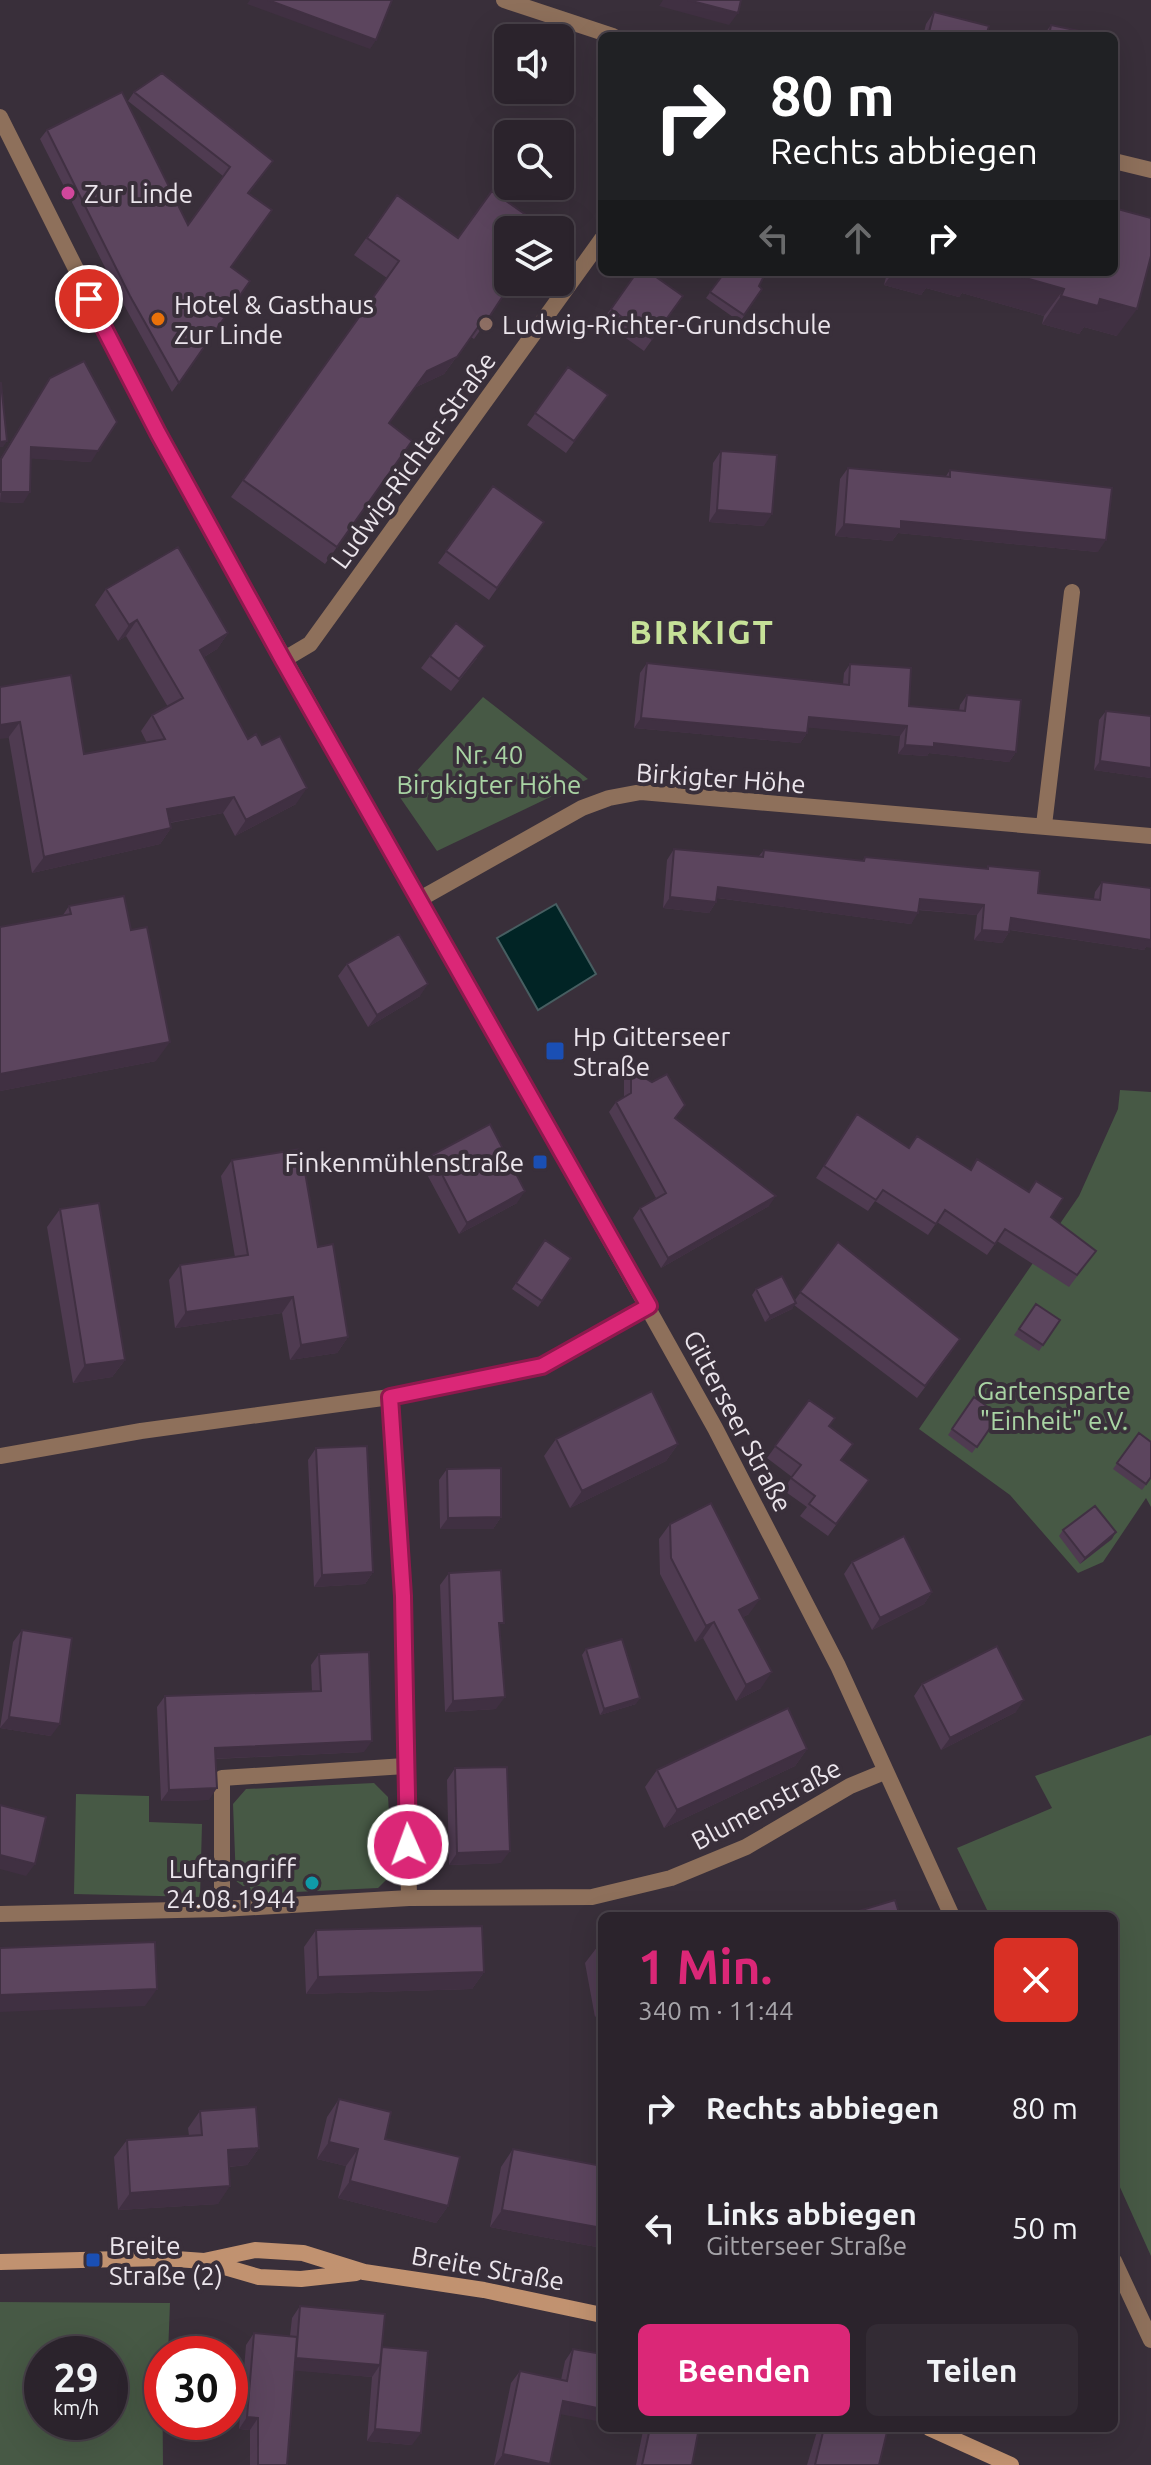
<!DOCTYPE html>
<html lang="de">
<meta charset="utf-8">
<style>
:root{--surface:#2b232c;--page:#332b34;--text:#f1f3f6;--muted:#a6a4a9;--line:#474048;--accent:#db2777}
body{margin:0;font-family:Ubuntu,sans-serif;background:var(--page);color:var(--text);height:100vh;display:flex;flex-direction:column;font-size:30px;white-space:nowrap}
*{box-sizing:border-box;margin:0}
p{font-size:26px;color:var(--muted)}
.icon{flex:none;width:44px;height:44px;fill:none;stroke:currentColor;stroke-width:2;stroke-linecap:round;stroke-linejoin:round}
.map{position:relative;flex:1;overflow:hidden}
.drawer{position:absolute;left:598px;top:1912px;width:520px;height:520px;display:flex;flex-direction:column;background:var(--surface);border-radius:12px;box-shadow:0 8px 32px #0002,0 0 0 2px var(--line)}
.drawer>*{flex:none}
.hud{position:absolute;left:598px;top:32px;width:520px;height:244px;border-radius:12px;box-shadow:0 8px 32px #0002,0 0 0 2px var(--line);background:#202124;color:#fff;overflow:hidden}
.controls{position:absolute;left:494px;top:24px;display:grid;gap:16px}
.controls a{display:grid;place-items:center;width:80px;height:80px;border-radius:12px;background:var(--surface);box-shadow:0 8px 32px #0002,0 0 0 2px var(--line);font-size:40px}
.speed{position:absolute;left:24px;top:2336px;display:flex;gap:16px;font-size:40px;font-weight:700;text-align:center}
.speed>*{display:grid;place-content:center;width:104px;height:104px;border-radius:50%;background:var(--surface);box-shadow:0 8px 32px #0002,0 0 0 2px var(--line);line-height:1}
.speed small{font-size:20px;font-weight:400}
.speed .limit{border:12px solid #d22;background:#fff;color:#111}
.pin{position:absolute;display:grid;place-items:center;width:68px;height:68px;color:#fff;margin:-34px;border:4px solid #fff;border-radius:50%;box-shadow:0 2px 8px #0007}
.me{position:absolute;width:88px;margin:-44px;rotate:358deg;stroke-linejoin:round;filter:drop-shadow(0 0 6px #0008)}
.turn{display:flex;align-items:center;gap:28px;height:168px;padding:0 40px;font-size:36px}
.turn .icon{width:104px;height:104px;stroke-width:2.5}
.turn b{display:block;font-size:56px;line-height:68px}
.lanes{display:flex;align-items:center;height:76px;padding:0 40px;background:#0003;justify-content:center;gap:40px;direction:ltr}
.lanes .off{opacity:.35}
.round{display:grid;place-items:center;flex:none;width:84px;height:84px;border-radius:12px;background:var(--page)}
.summary{display:flex;align-items:center;justify-content:space-between;height:136px;padding:0 40px}
h1{font-size:48px;font-weight:700;line-height:60px;color:var(--accent)}
.button{display:flex;gap:16px;margin-top:auto;padding:16px 40px}
.button a{flex:1;height:92px;border-radius:12px;background:var(--accent);color:#fff;font-size:32px;font-weight:700;line-height:92px;text-align:center}
.button a+a{background:var(--page);color:var(--text)}
ul{padding:0;list-style:none}
li{display:flex;align-items:center;gap:24px;height:120px;padding:0 40px}
li div{flex:1}
li b{display:block;font-size:30px}
li em{font-style:normal}
.map>svg:first-child{display:block}
.green{fill:#475945;fill-rule:evenodd}
.water{fill:#012425;stroke:#475e61;stroke-width:2}
.lines{fill:none;stroke-linecap:round;stroke-linejoin:round}
.street{stroke:#8e705b;stroke-width:16}
.secondary{stroke:#c19270;stroke-width:16}
.wall{fill:#4f3b51}
.shaded-wall{fill:#403042}
.building{fill:#5c455e;stroke:#403042;stroke-width:2}
.route-casing{stroke:#8e194d;stroke-width:20}
.route{stroke:#db2777;stroke-width:14}
.hotel-dot{fill:#d1479c;stroke:#392f3a;stroke-width:3}
.food-dot{fill:#e8710a;stroke:#392f3a;stroke-width:3}
.education-dot{fill:#8d6e63;stroke:#392f3a;stroke-width:3}
.transit-dot{fill:#1a4fb4;stroke:#392f3a;stroke-width:3}
.culture-dot{fill:#0f9aa8;stroke:#392f3a;stroke-width:3}
.labels{text-anchor:middle;dominant-baseline:central;stroke-width:8;stroke-linejoin:round;paint-order:stroke}
.poi-label{font-size:26px;fill:#ebe5ec;stroke:#392f3a;text-anchor:start}
.street-label{font-size:26px;fill:#ebe5ec;stroke:#392f3a}
.park-label{font-size:26px;fill:#a9d4a4;stroke:#392f3a}
.district-label{font-size:34px;font-weight:bold;letter-spacing:2px;fill:#c6e198;stroke:#392f3a}
</style>
<div class="map">
<svg width="1151" height="2465" viewBox="0 0 1151 2465">
<rect width="100%" height="100%" fill="#392f3a"/>
<path class="green" d="M483,697L588,779L437,851L397,793Z
M1120,1090L1151,1092V1507L1146,1498L1103,1562L1078,1573L1010,1495L919,1429L1079,1196L1118,1109Z
M1151,1735V2256L1114,2174V1916H990L957,1848L1052,1808L1035,1776Z
M374,1783L388,1797L393,1873L378,1888L254,1894L236,1881L233,1804L246,1789Z
M76,1794L149,1796V1822L202,1824L200,1897L74,1894Z
M0,2302L170,2303L168,2354H162L163,2465H0ZM42,2354H110V2422H42Z"/>
<path class="water" d="M556,904L596,974L538,1010L497,938Z"/>
<g class="lines">
<path class="street" d="M504,0L613,36
M0,117L158,433L715,1428L838,1666L952,1916
M1114,161L1151,170
M283,660L310,644L602,239
M1044,825L1072,592
M420,899L582,808L609,798L641,792L1151,836
M390,1397L403,1596L409,1898
M0,1456L141,1431L390,1397L542,1366L649,1306
M222,1909V1778L405,1766
M0,1914L222,1909L409,1898L592,1897L671,1878L746,1847L850,1786L884,1772
M1114,2261L1151,2340"/>
<path class="secondary" d="M204,2261L255,2250L303,2253L364,2272L484,2290L602,2315
M0,2262L162,2258L204,2261L259,2277L301,2279L356,2273
M929,2428L1011,2465"/>
</g>
<path class="wall" d="M934,12L986,36H923L926,24Z
M1051,25L1103,36H1043Z
M134,92L273,161L249,193L231,267L250,281L172,392L124,305L40,139L47,130L188,225L223,176L128,101Z
M397,195L486,322L474,339L471,337L444,374L414,388L389,423L412,441L325,564L231,497L387,278L354,255Z
M637,272L683,296L644,351L602,321Z
M725,272L762,289L740,322L706,298Z
M868,272H1114L1117,336L1084,327L1079,334L1042,324L1044,316L962,293L959,297L926,288L921,295L884,285L886,277Z
M568,367L608,395L566,453L527,425Z
M50,378L91,462L31,458L23,503L0,502V459Z
M721,451L764,526L709,522L713,463Z
M848,468L946,476L950,470L1098,552L898,533L892,541L835,536L840,479Z
M493,486L544,522L489,600L438,563Z
M106,589L228,633L217,649L204,657L248,739L296,804L235,836L223,813L170,823L171,828L160,844L32,873L0,687L84,754L147,743L141,731L152,715L168,707L126,636L118,641L95,605Z
M430,656L477,658L451,691L421,668Z
M647,663L843,684L844,673L850,664L909,706L959,711L960,705L967,695L1016,752L1009,762L929,753L927,756L898,754L900,736L808,727L807,733L800,743L634,728L640,673Z
M1106,711L1151,716V778L1094,770L1099,720Z
M674,849L758,857L764,850L862,861L865,857L986,869L988,866L1038,893L1094,899L1095,892L1102,882L1146,947L1144,950L1010,930L1009,932L1002,943L974,940L977,915L918,910L911,924L717,898L716,902L709,913L663,908L667,860Z
M69,906L156,1061L0,1091V927L63,915Z
M347,964L420,996L368,1027L338,976Z
M631,1070L675,1118L769,1206L661,1268L633,1218L640,1208L656,1198L609,1112L616,1102L624,1097V1080Z
M849,1126L970,1169L1051,1217L1087,1263L1069,1287L997,1241L987,1255L937,1222L928,1235L875,1201L868,1211L816,1178Z
M432,1155L517,1203L459,1234L423,1167Z
M232,1160L318,1247L348,1337L337,1353L290,1360L282,1313L175,1328L169,1280L180,1265L235,1257L221,1176Z
M60,1209L125,1360L112,1377L73,1383L47,1227Z
M545,1240L571,1258L538,1307L512,1289Z
M838,1242L952,1351L917,1398L794,1305L792,1309L765,1322L752,1295L756,1289L795,1300Z
M1036,1304L1060,1320L1039,1351L1014,1335Z
M974,1397L999,1415L972,1453L948,1435Z
M809,1400L829,1427L842,1460L869,1480L828,1536L800,1516L807,1507L783,1490L792,1477L767,1458Z
M1139,1433L1151,1478L1142,1490L1113,1469Z
M556,1439L678,1444L666,1461L570,1508L544,1456Z
M316,1448L373,1572L365,1584L314,1587L308,1460Z
M447,1469L501,1517L493,1529H440L439,1480Z
M670,1524L749,1614L743,1617L761,1688L736,1701L703,1638L695,1642L660,1574L659,1539Z
M1063,1530L1112,1539L1080,1564L1059,1536Z
M852,1562L932,1592L924,1604L872,1630L844,1574Z
M449,1573L496,1709L445,1712L440,1585Z
M22,1630L51,1736L0,1728L13,1642Z
M586,1649L636,1704L600,1715L582,1655Z
M319,1654L364,1752L215,1759L209,1800L161,1801L157,1707L165,1696L312,1691L311,1665Z
M922,1684L1016,1712L941,1750L914,1696Z
M807,1749L795,1766L664,1828L645,1787L657,1770Z
M455,1768L501,1863L449,1865L447,1780Z
M316,1930L484,1972L472,1989L306,1994L304,1947Z
M602,1945V2016L595,2017L585,1963L598,1946Z
M339,2099L385,2139L448,2206L436,2223L338,2198L346,2166L317,2159L327,2117Z
M200,2111L259,2148L247,2165L229,2167L218,2204L118,2210L114,2157L127,2140L189,2136L188,2128Z
M513,2149L602,2166V2248L490,2227L501,2167Z
M300,2306L382,2348L412,2445L367,2441L372,2377L294,2370L287,2465H250V2430L239,2429L246,2345L254,2333L290,2336L292,2318Z
M573,2349L550,2464L549,2465H494L511,2383L520,2371L561,2380L565,2361Z
M629,2428H699L692,2465H636L643,2431Z
M818,2428H888L879,2465H807Z"/>
<path class="shaded-wall" d="M250,0H268L376,40L370,49L247,4Z
M663,0H688L738,13L729,25L659,6Z
M868,272H890L886,277Z
M893,272H1004L1064,289L1044,316L962,293L959,297L926,288L921,295L884,285Z
M1061,296L1100,299L1137,309L1117,336L1084,327L1079,334L1042,324Z
M483,320L444,374L414,388L427,371Z
M7,441L3,447H0V442Z
M31,447L98,451L91,462L23,458Z
M1,492H30L23,503L0,502Z
M717,510L772,514L764,526L709,522Z
M901,521L1106,540L1098,552L898,533L892,541L835,536L844,524Z
M137,620L126,636L118,641L129,625Z
M228,633L217,649L189,666L200,650Z
M809,717L907,726L900,736L802,727Z
M641,718L807,733L800,743L634,728Z
M20,722L8,738L0,739V725Z
M934,743L1016,752L1009,762L929,753L927,756L898,754L905,745Z
M1100,761L1151,768V778L1094,770Z
M307,788L296,804L235,836L246,820Z
M234,797L223,813L156,825L167,809Z
M171,828L160,844L32,873L44,857Z
M718,887L918,913L911,924L711,897Z
M670,897L716,902L709,913L663,908Z
M920,899L984,905L977,915L912,909Z
M1011,918L1151,937V948L1146,947L1144,950L1004,929Z
M982,930L1009,932L1002,943L974,940Z
M428,984L420,996L368,1027L377,1015Z
M170,1042L156,1061L0,1091V1074Z
M525,1191L517,1203L459,1234L467,1223Z
M776,1196L769,1206L661,1268L668,1258Z
M293,1297L282,1313L175,1328L186,1312Z
M796,1303L792,1309L765,1322L770,1316Z
M348,1337L337,1353L290,1360L301,1345Z
M125,1360L112,1377L73,1383L85,1365Z
M678,1444L666,1461L570,1508L582,1491Z
M501,1517L493,1529H440L448,1518Z
M1116,1532L1112,1539L1080,1564L1085,1558Z
M373,1572L365,1584L314,1587L322,1575Z
M932,1592L924,1604L872,1630L880,1618Z
M760,1599L749,1614L728,1625L739,1610Z
M714,1622L703,1638L695,1642L706,1626Z
M772,1672L761,1688L736,1701L746,1685Z
M505,1697L496,1709L445,1712L453,1701Z
M640,1698L636,1704L600,1715L604,1709Z
M1024,1700L1016,1712L941,1750L950,1738Z
M9,1717L60,1724L51,1736L0,1728Z
M372,1741L364,1752L207,1759L215,1748Z
M807,1749L795,1766L664,1828L677,1810Z
M217,1788L209,1800L161,1801L169,1790Z
M510,1851L501,1863L449,1865L457,1853Z
M0,1855L35,1864L26,1876L0,1869Z
M484,1972L472,1989L306,1994L318,1977Z
M157,1989L145,2006L0,2012V1995Z
M602,2007V2016L595,2017Z
M329,2142L358,2149L346,2166L317,2159Z
M259,2148L247,2165L216,2168L228,2150Z
M350,2181L448,2206L436,2223L338,2198Z
M230,2186L218,2204L118,2210L130,2193Z
M502,2210L602,2228V2248L490,2227Z
M296,2358L380,2365L372,2377L287,2370Z
M563,2401L602,2409V2422L554,2413Z
M247,2417L258,2418L250,2430L239,2429Z
M629,2428H645L643,2431Z
M375,2429L421,2433L412,2445L367,2441Z
M503,2454L550,2464L549,2465H495Z"/>
<path class="building" d="M268,0H392L376,40Z
M688,0H741L738,13Z
M934,12L989,26L986,36H928Z
M1051,25L1103,36H1049Z
M162,73L273,161L248,193L272,210L231,267L250,281L179,383L130,296L47,130L122,92L188,225L230,167L134,92Z
M492,191L546,229L508,230V282H512L486,322L483,320L457,357L427,371L389,423L412,441L337,547L243,480L399,261L367,238L397,195L458,238Z
M1114,208L1151,218V256L1137,309L1100,299L1098,306L1061,296L1064,289L1004,272H1114Z
M637,272H649L683,296L652,339L611,309Z
M725,272H766L759,286L762,289L744,315L710,292Z
M84,361L117,422L98,451L31,447L30,492H1V459L50,378Z
M568,367L608,395L574,441L535,413Z
M0,383H1L7,441L0,442Z
M721,451L777,455L772,514L717,510Z
M848,468L950,477V470L1112,488L1106,540L901,521V529L844,524Z
M493,486L544,522L497,588L446,551Z
M178,547L228,633L200,650L248,739L256,734L262,745L280,736L307,788L246,820L234,797L167,809L171,828L44,857L20,722L0,725V687L71,675L84,754L165,739L152,715L183,698L137,620L129,625L106,589Z
M456,623L485,646L459,679L430,656Z
M647,663L849,685L850,664L911,668L909,706L965,711L967,695L1021,700L1016,752L934,743V747L905,745L907,726L809,717L807,733L641,718Z
M1106,711L1151,716V768L1100,761Z
M674,849L763,857L764,850L864,861L865,857L988,869V866L1040,871L1038,893L1100,900L1102,882L1151,888V940L1011,918L1009,932L982,930L984,905L920,899L918,913L718,887L716,902L670,897Z
M124,896L131,930L147,927L170,1042L0,1074V927L71,914L69,906Z
M399,934L428,984L377,1015L347,964Z
M631,1070L652,1082L667,1074L685,1105L675,1118L776,1196L668,1258L640,1208L666,1193L616,1102L631,1093Z
M857,1114L909,1148L917,1136L971,1170L977,1159L1029,1192L1036,1181L1063,1198L1051,1217L1096,1251L1077,1275L1005,1229L995,1244L945,1210L936,1224L883,1190L876,1200L824,1166Z
M490,1124L525,1191L467,1223L432,1155Z
M301,1149L318,1247L333,1244L348,1337L301,1345L293,1297L186,1312L180,1265L248,1255L232,1160Z
M99,1203L125,1360L85,1365L60,1209Z
M545,1240L571,1258L542,1301L516,1283Z
M838,1242L960,1339L925,1386L800,1292Z
M782,1276L796,1303L770,1316L756,1289Z
M1036,1304L1060,1320L1043,1345L1019,1329Z
M652,1391L678,1444L582,1491L556,1439Z
M974,1397L999,1415L977,1447L952,1429Z
M809,1400L835,1418L829,1426L853,1444L841,1460L869,1480L836,1524L809,1504L815,1496L791,1478L801,1465L775,1446Z
M1139,1433L1151,1442V1477L1146,1484L1117,1463Z
M367,1446L373,1572L322,1575L316,1448Z
M501,1468V1517L448,1518L447,1469Z
M711,1503L760,1599L739,1610L772,1672L746,1685L714,1622L706,1626L671,1558L670,1524Z
M1095,1506L1116,1532L1085,1558L1063,1530Z
M904,1536L932,1592L880,1618L852,1562Z
M501,1570L504,1623H499L505,1697L453,1701L449,1573Z
M22,1630L72,1638L60,1724L9,1717Z
M622,1639L640,1698L604,1709L586,1649Z
M997,1646L1024,1700L950,1738L922,1684Z
M369,1652L372,1741L215,1748L217,1788L169,1790L165,1696L321,1691L319,1654Z
M788,1708L807,1749L677,1810L657,1770Z
M507,1767L510,1851L457,1853L455,1768Z
M0,1805L46,1817L35,1864L0,1855Z
M895,1900L900,1916H842Z
M482,1926L484,1972L318,1977L316,1930Z
M155,1942L157,1989L0,1995V1948Z
M602,1945V1971L598,1946Z
M339,2099L391,2112L385,2139L460,2157L448,2206L350,2181L358,2149L329,2142Z
M256,2107L259,2148L228,2150L230,2186L130,2193L127,2140L202,2135L200,2111Z
M513,2149L602,2166V2228L502,2210Z
M300,2306L385,2314L380,2365L296,2358Z
M254,2333L297,2337L287,2465H258V2418L247,2417Z
M382,2347L428,2351L421,2433L375,2429Z
M573,2349L602,2354V2409L563,2401L550,2464L503,2454L520,2371L567,2381Z
M650,2428H699L692,2465H642Z
M824,2428H888L879,2465H815Z"/>
<g class="lines">
<defs>
<path id="route" d="M89,299L158,433L283,660L649,1306L542,1366L390,1397L403,1596L408,1845"/>
</defs>
<use href="#route" class="route-casing"/>
<use href="#route" class="route"/>
</g>
<circle class="hotel-dot" cx="68" cy="193" r="8"/>
<circle class="food-dot" cx="158" cy="319" r="8"/>
<circle class="education-dot" cx="486" cy="324" r="8"/>
<g class="transit-dot">
<rect x="545" y="1041" width="20" height="20" rx="4"/>
<rect x="532" y="1154" width="16" height="16" rx="4"/>
<rect x="85" y="2252" width="16" height="16" rx="4"/>
</g>
<circle class="culture-dot" cx="312" cy="1883" r="8"/>
<g class="labels">
<g class="poi-label">
<text x="84" y="193">Zur Linde</text>
<text x="174" y="304">Hotel &amp; Gasthaus<tspan x="174" dy="30">Zur Linde</tspan></text>
<text x="502" y="324">Ludwig-Richter-Grundschule</text>
<text x="573" y="1036">Hp Gitterseer<tspan x="573" dy="30">Straße</tspan></text>
<text x="524" y="1162" text-anchor="end">Finkenmühlenstraße</text>
<text x="296" y="1868" text-anchor="end">Luftangriff<tspan x="296" dy="30">24.08.1944</tspan></text>
<text x="109" y="2245">Breite<tspan x="109" dy="30">Straße (2)</tspan></text>
</g>
<g class="street-label">
<text transform="translate(413 460) rotate(-54)">Ludwig-Richter-Straße</text>
<text transform="translate(721 778) rotate(4)">Birkigter Höhe</text>
<text transform="translate(738 1421) rotate(62)">Gitterseer Straße</text>
<text transform="translate(766 1804) rotate(-28)">Blumenstraße</text>
<text transform="translate(488 2268) rotate(10)">Breite Straße</text>
</g>
<g class="park-label">
<text x="489" y="754">Nr. 40<tspan x="489" dy="30">Birgkigter Höhe</tspan></text>
<text x="1054" y="1390">Gartensparte<tspan x="1054" dy="30">"Einheit" e.V.</tspan></text>
</g>
<g class="district-label">
<text x="702" y="631">BIRKIGT</text>
</g>
</g>
</svg>
<div class="controls">
<a><svg class="icon" aria-label="sound" viewBox="0 0 24 24"><path d="M4 9h4l5-4v14l-5-4H4zM17 9q2 3 0 6"/></svg></a>
<a><svg class="icon" aria-label="search" viewBox="0 0 24 24"><circle cx="10" cy="10" r="6"/><path d="M15 15l6 6"/></svg></a>
<a><svg class="icon" aria-label="layers" viewBox="0 0 24 24"><path d="M12 4l9 5-9 5-9-5zM3 14l9 5 9-5"/></svg></a>
</div>
<div class="speed"><div>29<small>km/h</small></div><div class="limit">30</div></div>
<div class="pin" style="left:89px;top:299px;background:#d93025"><svg class="icon" aria-label="arrive" viewBox="0 0 24 24"><path d="M6 21V4h12l-3 4 3 4H6"/></svg></div>
<svg class="me" style="left:408px;top:1845px" viewBox="-20 -20 40 40"><circle r="17" fill="#db2777" stroke="#fff" stroke-width="3"/><path d="M0-11L8 9 0 5-8 9z" fill="#fff"/></svg>
<div class="hud">
<div class="turn"><svg class="icon" aria-label="right" viewBox="0 0 24 24"><path d="M7 20v-9h11M14 6l5 5-5 5"/></svg><div><b>80 m</b>Rechts abbiegen</div></div>
<div class="lanes"><svg class="icon off" aria-label="left" viewBox="0 0 24 24"><path d="M17 20v-9H6M10 6l-5 5 5 5"/></svg><svg class="icon off" aria-label="ahead" viewBox="0 0 24 24"><path d="M12 20V5M6 11l6-6 6 6"/></svg><svg class="icon" aria-label="right" viewBox="0 0 24 24"><path d="M7 20v-9h11M14 6l5 5-5 5"/></svg></div>
</div>
<section class="drawer">
<div class="summary"><div><h1>1 Min.</h1><p>340 m · 11:44</p></div><a class="round" style="background:#d93025;color:#fff"><svg class="icon" aria-label="close" viewBox="0 0 24 24"><path d="M6 6l12 12M18 6L6 18"/></svg></a></div>
<ul>
<li><svg class="icon" aria-label="right" viewBox="0 0 24 24"><path d="M7 20v-9h11M14 6l5 5-5 5"/></svg><div><b>Rechts abbiegen</b></div><em>80 m</em></li>
<li><svg class="icon" aria-label="left" viewBox="0 0 24 24"><path d="M17 20v-9H6M10 6l-5 5 5 5"/></svg><div><b>Links abbiegen</b><p>Gitterseer Straße</p></div><em>50 m</em></li>
</ul>
<div class="button"><a>Beenden</a><a>Teilen</a></div>
</section>
</div>
